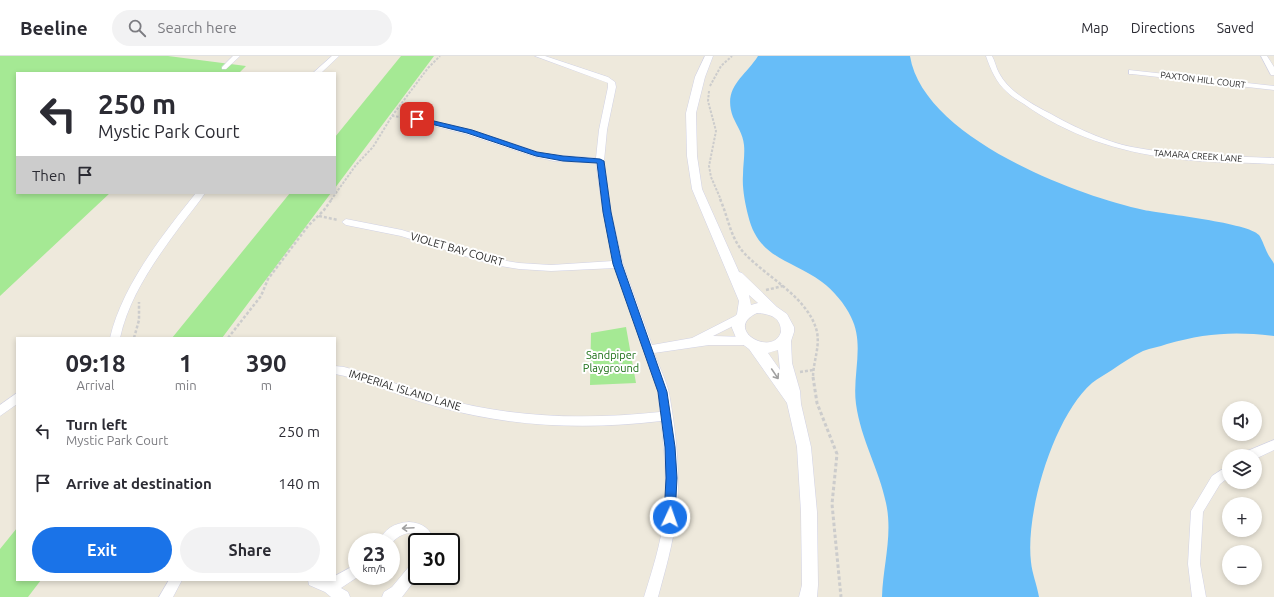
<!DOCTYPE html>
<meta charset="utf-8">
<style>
:root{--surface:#fff;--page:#f2f2f3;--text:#2b2b33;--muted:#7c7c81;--line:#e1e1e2;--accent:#1a73e8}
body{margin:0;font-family:Ubuntu,sans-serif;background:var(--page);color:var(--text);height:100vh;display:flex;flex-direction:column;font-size:15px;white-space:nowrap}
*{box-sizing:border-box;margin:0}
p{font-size:13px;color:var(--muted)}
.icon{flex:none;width:22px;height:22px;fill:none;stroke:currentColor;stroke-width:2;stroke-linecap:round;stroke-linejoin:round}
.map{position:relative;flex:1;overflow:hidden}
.side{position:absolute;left:16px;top:281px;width:320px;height:244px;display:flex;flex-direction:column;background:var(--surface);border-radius:0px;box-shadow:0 2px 6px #0003}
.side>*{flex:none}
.top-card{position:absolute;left:16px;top:16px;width:320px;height:122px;border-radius:0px;box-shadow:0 2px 6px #0003;background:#fff;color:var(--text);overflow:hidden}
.controls{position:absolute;left:1222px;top:345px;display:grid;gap:8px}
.controls a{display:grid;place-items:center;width:40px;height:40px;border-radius:50%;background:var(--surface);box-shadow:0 2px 6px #0003;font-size:20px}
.speed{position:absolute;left:348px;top:477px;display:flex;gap:8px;font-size:20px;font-weight:700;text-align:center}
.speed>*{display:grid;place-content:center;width:52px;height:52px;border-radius:50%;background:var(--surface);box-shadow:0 2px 6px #0003;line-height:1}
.speed small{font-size:10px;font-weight:400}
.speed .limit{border:2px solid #111;border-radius:6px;background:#fff;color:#111}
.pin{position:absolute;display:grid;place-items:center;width:34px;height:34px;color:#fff;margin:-17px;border-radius:8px;box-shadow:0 2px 6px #0006}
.me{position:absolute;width:44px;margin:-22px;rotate:3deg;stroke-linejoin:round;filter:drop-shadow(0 0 3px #0008)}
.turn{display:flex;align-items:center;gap:14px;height:84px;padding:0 16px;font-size:18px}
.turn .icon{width:52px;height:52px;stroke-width:2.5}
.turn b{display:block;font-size:28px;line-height:34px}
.then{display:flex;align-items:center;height:38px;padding:0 16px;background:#0003;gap:8px;font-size:15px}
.eta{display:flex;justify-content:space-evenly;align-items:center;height:68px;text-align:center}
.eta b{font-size:24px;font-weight:700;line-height:28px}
.action{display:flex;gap:8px;margin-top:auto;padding:8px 16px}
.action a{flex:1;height:46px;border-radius:24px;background:var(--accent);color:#fff;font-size:16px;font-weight:700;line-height:46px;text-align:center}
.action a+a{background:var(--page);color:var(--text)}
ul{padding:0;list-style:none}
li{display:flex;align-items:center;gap:12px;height:52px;padding:0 16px}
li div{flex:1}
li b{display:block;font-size:15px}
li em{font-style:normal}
header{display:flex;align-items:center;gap:24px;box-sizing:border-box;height:56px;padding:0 20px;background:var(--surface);border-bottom:1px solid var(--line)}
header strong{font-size:19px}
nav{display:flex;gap:22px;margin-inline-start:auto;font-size:14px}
.search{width:280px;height:36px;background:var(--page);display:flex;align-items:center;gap:10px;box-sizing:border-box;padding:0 14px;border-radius:22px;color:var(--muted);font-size:15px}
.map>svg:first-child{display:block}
.green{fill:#a5e994}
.water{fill:#67bdf8}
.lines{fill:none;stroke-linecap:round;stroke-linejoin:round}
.minor-casing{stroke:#d1d2e5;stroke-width:1}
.tertiary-casing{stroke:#d1d2e5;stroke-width:1}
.path-far2{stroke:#ccc;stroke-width:2;stroke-dasharray:2.5 1.5;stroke-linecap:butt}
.path-far1{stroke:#ccc;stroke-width:2.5;stroke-dasharray:3 2;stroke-linecap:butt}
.path{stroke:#ccc;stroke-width:3;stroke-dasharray:3.5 2.5;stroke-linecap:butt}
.minor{fill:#fff;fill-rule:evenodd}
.tertiary{fill:#fff;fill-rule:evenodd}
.oneway{stroke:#a0a0a0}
.route{fill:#1a73e8;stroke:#114b97}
.labels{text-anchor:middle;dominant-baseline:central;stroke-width:4;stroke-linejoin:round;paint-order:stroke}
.far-street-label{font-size:9px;fill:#2b2b2b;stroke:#fff}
.street-label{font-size:11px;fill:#2b2b2b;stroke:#fff}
.park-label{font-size:11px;fill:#1a6e14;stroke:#fff}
</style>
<header>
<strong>Beeline</strong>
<div class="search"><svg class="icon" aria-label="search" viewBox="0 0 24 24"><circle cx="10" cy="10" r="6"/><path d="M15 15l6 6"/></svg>Search here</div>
<nav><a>Map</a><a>Directions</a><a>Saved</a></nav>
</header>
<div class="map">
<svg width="1274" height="541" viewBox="0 0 1274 541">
<rect width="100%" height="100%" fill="#eee9dc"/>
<path class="green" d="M0,0H168L246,10L239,17H17V137H110L0,240Z
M401,0H434L335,132V81Z
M290,137H331L222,282H172Z
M626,271L636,327L590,329L591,277Z
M17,472V524H41L28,541H0V493Z"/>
<path class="water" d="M758,0H910C923,81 1074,139 1144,154C1164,158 1249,167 1259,179C1262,183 1266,195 1269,200C1271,203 1273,205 1274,208C1274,214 1274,222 1274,229C1274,246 1274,263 1274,280C1235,275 1205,277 1167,288C1159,291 1151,292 1143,295C1133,300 1122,307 1112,314C1106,318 1098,322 1092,327C1054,360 1025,456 1031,506C1032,517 1037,529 1039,541H882C883,509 893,479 886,447C879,413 861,384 856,348C852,318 865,289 851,261C845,248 833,234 822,226C791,203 758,203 748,159C745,147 742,132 743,119C743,109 745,99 744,89C743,78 737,70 733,61C722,31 745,21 758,0Z"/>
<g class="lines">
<defs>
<path id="minor" d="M233,0H240L226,13H222V11Z
M332,0H339L321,17H313Z
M535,0H545L608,21L615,26L616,31L607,74L604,105L611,156L623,208L652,289L692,282L739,258L743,259L744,262L743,265L713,280L747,281L751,282L752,285L751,288L747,289H709L654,297C659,310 666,324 669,337C676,376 681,421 676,461C673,488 665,515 658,541H644C652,515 661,488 664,460C667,429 665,397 661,365C586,374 512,371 439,351C416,345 393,336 370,328C358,324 347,320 335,318V310L344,311C375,319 405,332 437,341C510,362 585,364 660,356L658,336L615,212L551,215L519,213L494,209L401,180L346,169L342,166L346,163L402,174L494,203L519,207L551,209L613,205L603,156L596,107L554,105L536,101L466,78L414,65L413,63L417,61L472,74L538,96L554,99L596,102L599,74L608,31V27Z
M986,0H992C995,5 996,12 999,17C1009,36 1032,48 1051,58C1074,71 1106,86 1132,91C1179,100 1227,100 1274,102V108C1240,106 1205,107 1171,102C1119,96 1067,79 1024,48C1019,45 1012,41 1007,36C996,26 991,14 986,0Z
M1261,0H1267L1274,11V19H1271Z
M1129,14L1274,30V34L1132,18H1129Z
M196,137H205C198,148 189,158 181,169C156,203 129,240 120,282H110C122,230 163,178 196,137Z
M17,337V348L0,360V349Z
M1274,384V394L1255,403V400H1243L1245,396Z
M1229,409V421L1220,428L1203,456L1200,508L1206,541H1192L1188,508L1191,455L1212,420Z
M409,466C422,467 431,472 434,486H422C417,470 398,478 391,488V486H379C384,473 394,467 409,466Z
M417,505L418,520L402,541H382L384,536L392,531L412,507Z
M357,508V520H359L341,532L348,536L350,541H331L325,536L309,529L308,524H335V520Z
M169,524H182L173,541H159Z"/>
<path id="tertiary" d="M705,0H713L705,21L696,57L697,100L702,133L739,216L742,217L777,251L787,258L794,271V276L791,285L792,307L800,335L801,348L811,391L817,456L818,529L817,541H799L802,529L801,456L797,391L787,347L749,293L737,284L732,272V264L737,258L739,245L692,133L687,100L686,57L695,21ZM749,239L758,247L751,249ZM757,257C770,258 781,261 781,276C773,302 722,273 757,257ZM778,294L780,314L768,297Z"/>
</defs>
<use href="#minor" class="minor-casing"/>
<use href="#tertiary" class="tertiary-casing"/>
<path class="path-far2" d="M710,30L721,10L732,0
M709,35L708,45L716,75L709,110L711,121L721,144
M392,60L409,62
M331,144L356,109L373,91L392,60L428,12L440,0"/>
<path class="path-far1" d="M720,143C729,163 730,182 745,198C768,222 809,242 817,276C820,292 813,306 813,322
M319,160L338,164
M766,234L783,230
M134,282L139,264V246
M228,282L261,240L268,223L308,170L324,154L332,143
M619,292V302L634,300
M619,302L621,312
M800,316L813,314"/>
<path class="path" d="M813,321L817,347L837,398L832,448L841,541"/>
<use href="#minor" class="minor"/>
<use href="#tertiary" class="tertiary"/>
</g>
<defs><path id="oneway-shaft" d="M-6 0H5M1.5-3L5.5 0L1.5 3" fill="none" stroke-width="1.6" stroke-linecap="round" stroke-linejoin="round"/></defs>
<g class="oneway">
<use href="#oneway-shaft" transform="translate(775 318) rotate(56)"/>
<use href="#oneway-shaft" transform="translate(408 472) rotate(177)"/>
</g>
<path class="route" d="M417,61L472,74L537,96L563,100L600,103L604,105L611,156L622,208L667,336L675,391L677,422L675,461L674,465L670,466L666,465L664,461L666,422L665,391L658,336L613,208L603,156L597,107L563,105L536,100L467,77L415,64L414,63Z"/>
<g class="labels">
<g class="far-street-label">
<text transform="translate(1203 24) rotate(7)">PAXTON HILL COURT</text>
<text transform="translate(1198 100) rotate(4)">TAMARA CREEK LANE</text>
</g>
<g class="street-label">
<text transform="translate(457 193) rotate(16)">VIOLET BAY COURT</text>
<text transform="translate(405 334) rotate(17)">IMPERIAL ISLAND LANE</text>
</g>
<g class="park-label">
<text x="611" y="299">Sandpiper<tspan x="611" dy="13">Playground</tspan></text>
</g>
</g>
</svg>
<div class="controls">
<a><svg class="icon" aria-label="sound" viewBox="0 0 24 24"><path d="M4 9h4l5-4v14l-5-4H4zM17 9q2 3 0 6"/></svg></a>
<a><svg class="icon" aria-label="layers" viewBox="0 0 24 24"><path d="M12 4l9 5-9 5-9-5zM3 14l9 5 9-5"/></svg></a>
<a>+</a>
<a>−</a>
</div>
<div class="speed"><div>23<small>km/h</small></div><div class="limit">30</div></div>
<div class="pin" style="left:417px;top:63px;background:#d93025"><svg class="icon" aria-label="arrive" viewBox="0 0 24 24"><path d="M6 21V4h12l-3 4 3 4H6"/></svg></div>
<svg class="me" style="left:670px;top:461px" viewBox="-20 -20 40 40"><circle r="17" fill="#1a73e8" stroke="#fff" stroke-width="3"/><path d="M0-11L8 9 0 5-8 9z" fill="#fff"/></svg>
<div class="top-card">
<div class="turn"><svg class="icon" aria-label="left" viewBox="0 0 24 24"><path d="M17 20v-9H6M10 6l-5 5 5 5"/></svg><div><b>250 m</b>Mystic Park Court</div></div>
<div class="then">Then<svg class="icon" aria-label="arrive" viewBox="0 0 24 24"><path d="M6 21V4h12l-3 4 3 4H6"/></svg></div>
</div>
<section class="side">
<div class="eta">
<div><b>09:18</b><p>Arrival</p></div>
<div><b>1</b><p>min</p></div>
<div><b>390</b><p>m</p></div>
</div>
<ul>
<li><svg class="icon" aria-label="left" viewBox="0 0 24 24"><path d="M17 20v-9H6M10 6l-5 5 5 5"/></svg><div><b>Turn left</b><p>Mystic Park Court</p></div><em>250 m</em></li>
<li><svg class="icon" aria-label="arrive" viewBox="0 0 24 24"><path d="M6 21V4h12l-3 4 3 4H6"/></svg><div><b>Arrive at destination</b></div><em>140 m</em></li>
</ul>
<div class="action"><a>Exit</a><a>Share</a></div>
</section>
</div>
